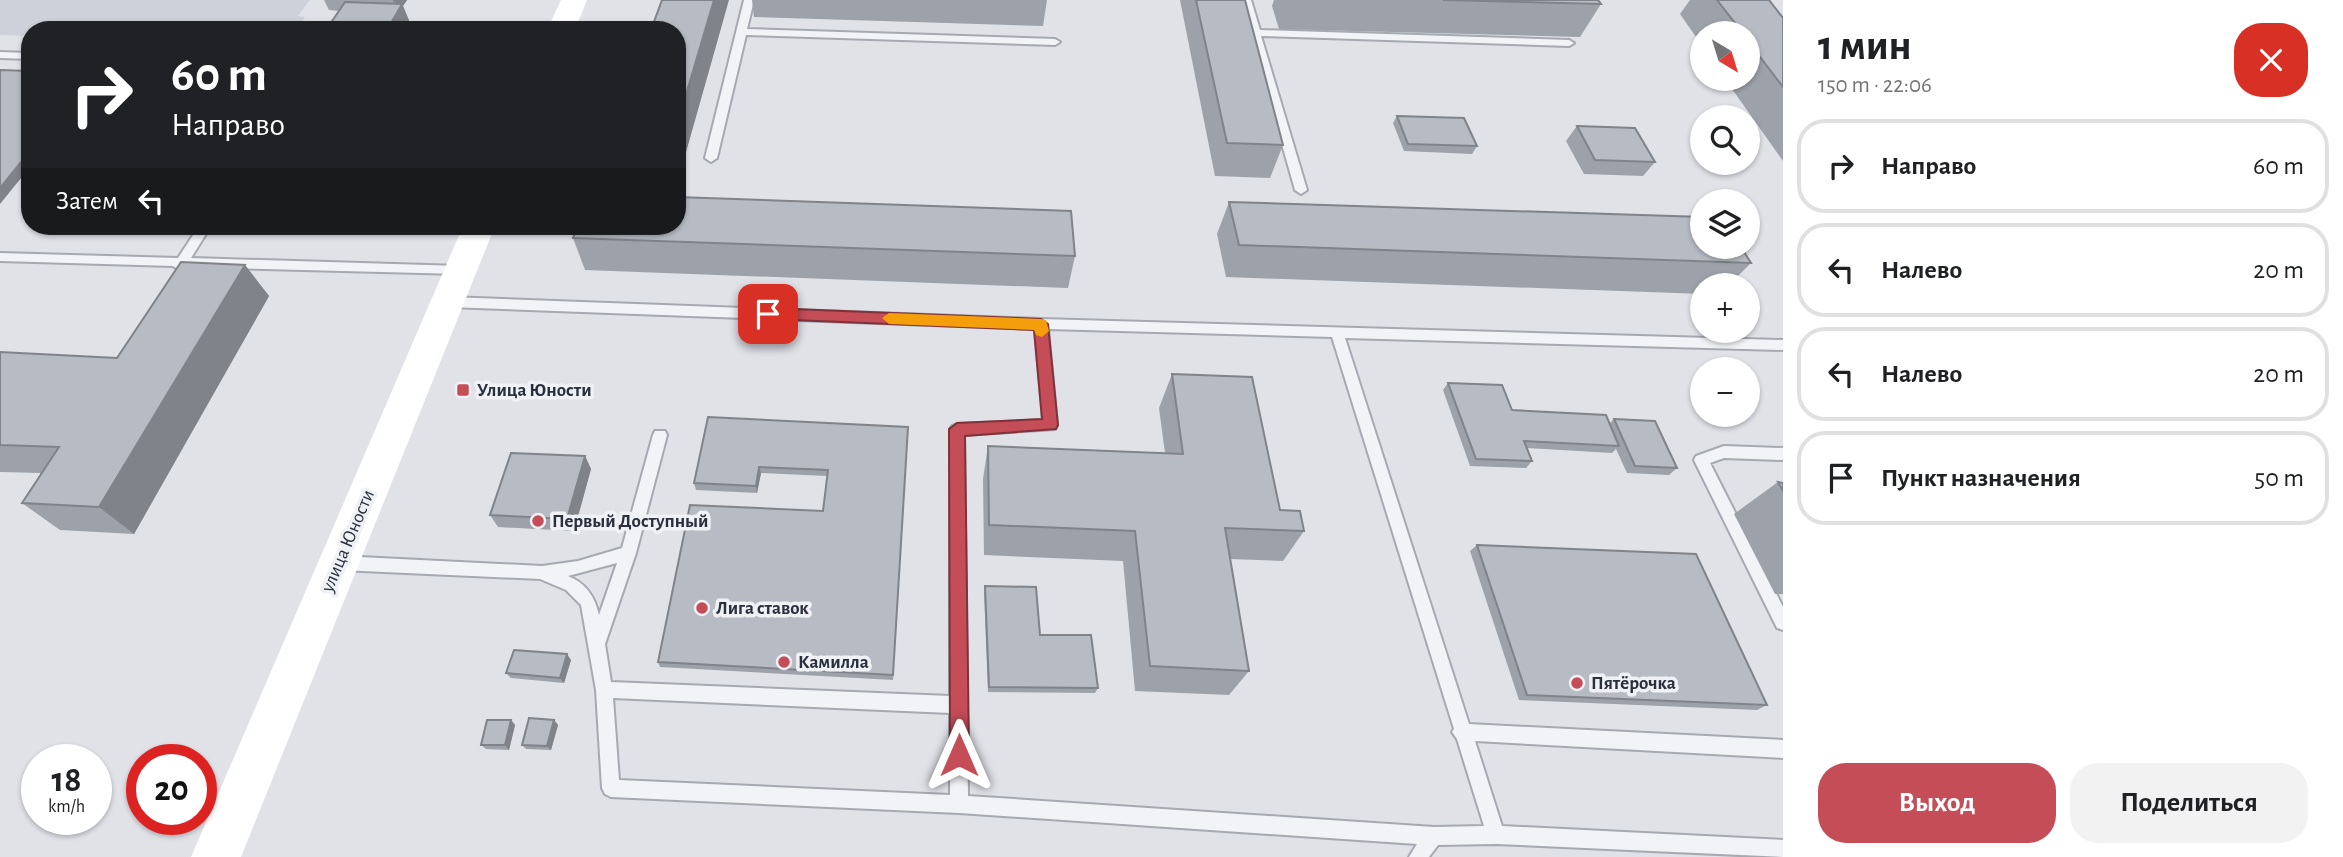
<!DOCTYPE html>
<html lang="ru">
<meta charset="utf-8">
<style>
:root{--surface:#fff;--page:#f2f2f2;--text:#202124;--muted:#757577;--line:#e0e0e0;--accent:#c44d57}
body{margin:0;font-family:"Alegreya Sans",sans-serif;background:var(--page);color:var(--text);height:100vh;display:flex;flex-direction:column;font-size:26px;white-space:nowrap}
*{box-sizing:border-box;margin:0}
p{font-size:23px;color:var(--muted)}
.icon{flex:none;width:38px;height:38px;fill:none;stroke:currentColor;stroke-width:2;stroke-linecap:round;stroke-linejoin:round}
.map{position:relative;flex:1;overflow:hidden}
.details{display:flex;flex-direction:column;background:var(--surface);width:560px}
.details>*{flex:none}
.hud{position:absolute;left:21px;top:21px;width:665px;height:214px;border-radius:28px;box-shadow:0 2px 5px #0004;background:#202124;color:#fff;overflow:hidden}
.needle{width:46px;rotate:142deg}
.tools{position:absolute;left:1690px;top:21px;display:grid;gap:14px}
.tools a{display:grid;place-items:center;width:70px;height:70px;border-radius:50%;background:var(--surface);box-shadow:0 2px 5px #0004;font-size:35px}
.speed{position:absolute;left:21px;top:744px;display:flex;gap:14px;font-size:35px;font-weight:700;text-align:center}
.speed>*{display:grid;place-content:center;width:91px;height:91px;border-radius:50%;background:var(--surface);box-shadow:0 2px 5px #0004;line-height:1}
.speed small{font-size:18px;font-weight:400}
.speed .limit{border:10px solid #d22;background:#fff;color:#111}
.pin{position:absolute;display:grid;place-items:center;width:60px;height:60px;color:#fff;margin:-30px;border-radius:14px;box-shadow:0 4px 10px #0006}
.me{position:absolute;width:77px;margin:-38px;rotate:0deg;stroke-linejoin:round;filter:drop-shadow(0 0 5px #0008)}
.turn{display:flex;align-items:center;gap:24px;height:147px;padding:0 35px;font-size:32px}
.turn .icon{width:91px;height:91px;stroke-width:2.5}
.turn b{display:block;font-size:49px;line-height:60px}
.then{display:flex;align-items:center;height:66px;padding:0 35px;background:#0003;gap:14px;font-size:26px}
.round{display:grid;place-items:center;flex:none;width:74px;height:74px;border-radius:28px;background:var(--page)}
.head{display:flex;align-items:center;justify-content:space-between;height:119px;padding:0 35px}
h1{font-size:42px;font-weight:600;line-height:52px}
.action{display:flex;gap:14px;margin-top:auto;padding:14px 35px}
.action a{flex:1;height:80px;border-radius:28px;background:var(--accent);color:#fff;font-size:28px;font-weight:600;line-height:80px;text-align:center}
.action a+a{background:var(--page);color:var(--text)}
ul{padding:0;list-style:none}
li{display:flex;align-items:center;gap:21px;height:94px;margin:0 14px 10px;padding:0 21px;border:4px solid var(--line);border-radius:28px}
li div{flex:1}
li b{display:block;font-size:26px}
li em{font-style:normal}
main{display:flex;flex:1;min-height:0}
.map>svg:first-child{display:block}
.built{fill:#ced1d9}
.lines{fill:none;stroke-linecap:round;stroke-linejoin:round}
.lane-casing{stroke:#a6a9b2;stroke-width:4}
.lane{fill:#f2f3f6;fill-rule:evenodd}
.secondary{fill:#fff;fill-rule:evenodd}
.wall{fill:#9da1a9}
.shaded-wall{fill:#808389}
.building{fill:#b7bbc4;stroke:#808389;stroke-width:2}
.route{fill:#c44d57;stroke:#7f3239;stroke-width:2}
.slow{fill:#f59e0b}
.poi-dot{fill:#c44d57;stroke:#eff1f5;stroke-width:2.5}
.labels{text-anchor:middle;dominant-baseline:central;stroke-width:7;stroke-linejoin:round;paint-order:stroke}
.poi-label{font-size:19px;font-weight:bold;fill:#2a303e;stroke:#eff1f5;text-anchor:start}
.street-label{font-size:19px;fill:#2a303e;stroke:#eff1f5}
</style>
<main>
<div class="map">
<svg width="1783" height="857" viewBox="0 0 1783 857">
<rect width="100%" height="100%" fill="#e0e2e8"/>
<path class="built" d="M0,0H310L298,16L305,17L296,30H30V36L0,35Z"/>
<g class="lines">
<defs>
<path id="lane" d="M744,0H754L747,29L1055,39L1060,42L1055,45L746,35L717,158L711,162L705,158Z
M1241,0H1251L1260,30L1569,40L1574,43L1569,46L1261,36L1307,190L1301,194L1295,190Z
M0,52L30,53V59L0,58Z
M199,226H211L191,258L460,266L466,270L460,274L185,267L179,270L173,266L0,261V253L178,258Z
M448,297L1041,319L1783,340V350L1345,338L1469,724L1783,740V758L1475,741L1502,826L1783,840V857L1496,844L1438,845L1429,857H1409L1417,844L959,813L611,797L605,794L602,788L596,690L581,605L566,590L540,579L340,570L335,568L332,563L335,558L340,556L542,566L578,561L622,548L653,435L655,431H665L667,435L636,553L605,644L611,682L950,696V430L952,426L957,424L1043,420L1035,329L448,307L442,302ZM1048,329L1332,337L1454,729L1452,732L1457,739L1484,826L1434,827L968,796L964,435L1055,429L1057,425ZM617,563L599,615C595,597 586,583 568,576ZM613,698L950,713V795L619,780Z
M1724,446L1783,448V460L1724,458L1710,463L1783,607V630L1777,628L1694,460L1696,456Z"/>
</defs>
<use href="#lane" class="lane-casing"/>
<use href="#lane" class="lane"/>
<path class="secondary" d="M561,0H587L575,30H547Z
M463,226H495L241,857H191Z"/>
</g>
<path class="wall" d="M324,0H407L403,6L413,30H326L339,11L329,10Z
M752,0H1047L1043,26L754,17Z
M1180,0H1245L1283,145L1270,178L1215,176Z
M1274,0H1598L1601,4L1580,37L1279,29L1272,6Z
M1690,0H1769L1783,18V161L1725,79H1748V33H1703V47L1680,14Z
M725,13L684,159L677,158V30Z
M1397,116L1477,146L1472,154L1404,151L1393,123Z
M1577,126L1655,162L1643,176L1584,174L1566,141Z
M1229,202L1751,263L1729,285H1703V294L1226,277L1217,234Z
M573,238L1075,256L1068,288L585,270Z
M245,265L269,296L134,534L60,530L22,503L41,473L0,472V352L117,358Z
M1172,374L1280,510L1304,531L1283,561L1230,559L1249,671L1229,695L1135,691L1123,561L984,555L983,479L988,446L1165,453L1159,408Z
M1448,383L1512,410L1609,424L1614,419L1677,468L1669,475L1627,473L1616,449L1612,453L1527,448L1532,461L1526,468L1470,466L1443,390Z
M908,427L893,680L660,667L658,662L823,511L827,476L761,473L757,493L696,490L694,483Z
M585,456L591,469L574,531L498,527L490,515Z
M1778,482L1783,483V594H1775L1734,514Z
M1477,545L1767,705L1757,710L1519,700L1470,551Z
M985,586L1098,688L1095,693L988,692L984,592Z
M571,660L564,683L511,678L506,673Z
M511,720L515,725L509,750L486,749L481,745Z
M554,720L558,725L551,750L526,749L522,745Z"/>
<path class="shaded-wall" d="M393,0H407L403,6L413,30H387L398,11Z
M714,0H729L684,159L677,125Z
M30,151V167L0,204V188Z
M245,265L269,296L134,534L99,507Z
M585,456L591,469L574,531L567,519Z
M759,467L761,473L757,493L756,486Z
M567,654L571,660L564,683L560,678Z
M511,720L515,725L509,750L505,745Z
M554,720L558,725L551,750L547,746Z"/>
<path class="building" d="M662,0H714L677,125V30H651Z
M1196,0H1245L1283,145L1227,143Z
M1443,0H1598L1601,4Z
M1717,0H1769L1783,18V87L1748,41V33H1743Z
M345,2L402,4L387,30H326Z
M0,70L30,71V151L0,188Z
M1397,116L1464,118L1477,146L1408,144Z
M1577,126L1635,128L1655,162L1595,160Z
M677,197L1071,211L1075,256L573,238L577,226H677Z
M1229,202L1703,217V247H1741L1751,263L1239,245Z
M181,262L245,265L99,507L22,503L59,447L0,445V352L117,358Z
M1172,374L1252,377L1280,510L1300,511L1304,531L1225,528L1249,671L1150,666L1135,531L989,525L988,446L1183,454Z
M1448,383L1502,385L1512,410L1606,415L1619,446L1524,441L1532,461L1476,459Z
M708,417L908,427L893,675L658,662L690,505L823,511L828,470L759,467L756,486L694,483Z
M1614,419L1655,421L1677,468L1635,466Z
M511,453L585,456L567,519L490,515Z
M1778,482L1783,483V491Z
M1477,545L1696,554L1767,705L1527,695Z
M985,586L1036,587L1040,635H1091L1098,688L989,687Z
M514,650L567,654L560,678L506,673Z
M529,718L554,720L547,746L522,745Z
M487,720H511L505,745H481Z"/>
<path class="route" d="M768,308L1041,319L1048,324L1058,425L1056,429L965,436L969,755L966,762L959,765L952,762L950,755L949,429L957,423L1042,419L1034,330L768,319L760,314Z"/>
<path class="slow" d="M889,313L1041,319L1046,320L1049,331L1042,337L1036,335L1034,330L889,324L882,318Z"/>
<g class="poi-dot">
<rect x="456" y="383" width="14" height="14" rx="3.5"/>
<circle cx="538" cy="521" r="7"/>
<circle cx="702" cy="608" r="7"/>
<circle cx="784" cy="662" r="7"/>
<circle cx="1577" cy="683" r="7"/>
</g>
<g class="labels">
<g class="poi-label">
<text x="477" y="390">Улица Юности</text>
<text x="552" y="521">Первый Доступный</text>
<text x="716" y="608">Лига ставок</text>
<text x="798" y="662">Камилла</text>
<text x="1591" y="683">Пятёрочка</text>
</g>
<g class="street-label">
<text transform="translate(348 541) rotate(-67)">улица Юности</text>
</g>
</g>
</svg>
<div class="tools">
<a><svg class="needle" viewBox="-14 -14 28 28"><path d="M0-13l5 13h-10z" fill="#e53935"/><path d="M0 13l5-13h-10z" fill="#757577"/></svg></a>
<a><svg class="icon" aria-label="search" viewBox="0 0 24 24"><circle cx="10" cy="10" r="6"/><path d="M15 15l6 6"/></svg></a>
<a><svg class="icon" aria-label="layers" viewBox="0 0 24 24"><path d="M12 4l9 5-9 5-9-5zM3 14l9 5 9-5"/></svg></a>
<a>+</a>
<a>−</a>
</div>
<div class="speed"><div>18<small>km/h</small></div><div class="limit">20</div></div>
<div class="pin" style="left:768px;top:314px;background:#d93025"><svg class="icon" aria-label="arrive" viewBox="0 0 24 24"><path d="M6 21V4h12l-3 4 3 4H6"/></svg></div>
<svg class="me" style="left:959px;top:755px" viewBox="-20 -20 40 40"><path d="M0-17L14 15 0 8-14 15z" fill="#c44d57" stroke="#fff" stroke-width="4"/></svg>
<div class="hud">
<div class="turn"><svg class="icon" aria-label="right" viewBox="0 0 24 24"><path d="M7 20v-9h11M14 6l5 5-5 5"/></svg><div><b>60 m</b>Направо</div></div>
<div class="then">Затем<svg class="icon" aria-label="left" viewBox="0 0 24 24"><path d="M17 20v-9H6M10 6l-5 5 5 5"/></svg></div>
</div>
</div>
<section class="details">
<div class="head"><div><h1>1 мин</h1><p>150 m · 22:06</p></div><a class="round" style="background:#d93025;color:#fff"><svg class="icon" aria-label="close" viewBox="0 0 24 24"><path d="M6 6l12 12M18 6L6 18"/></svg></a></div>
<ul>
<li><svg class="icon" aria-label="right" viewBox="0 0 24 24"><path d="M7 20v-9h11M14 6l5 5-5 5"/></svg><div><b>Направо</b></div><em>60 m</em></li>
<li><svg class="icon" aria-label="left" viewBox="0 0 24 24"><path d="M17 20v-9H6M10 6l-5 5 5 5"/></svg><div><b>Налево</b></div><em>20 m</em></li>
<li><svg class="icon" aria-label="left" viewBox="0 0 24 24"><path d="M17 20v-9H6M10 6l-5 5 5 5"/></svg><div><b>Налево</b></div><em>20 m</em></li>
<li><svg class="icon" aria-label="arrive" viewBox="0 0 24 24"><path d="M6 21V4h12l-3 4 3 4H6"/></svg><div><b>Пункт назначения</b></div><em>50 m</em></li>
</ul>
<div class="action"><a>Выход</a><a>Поделиться</a></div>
</section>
</main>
